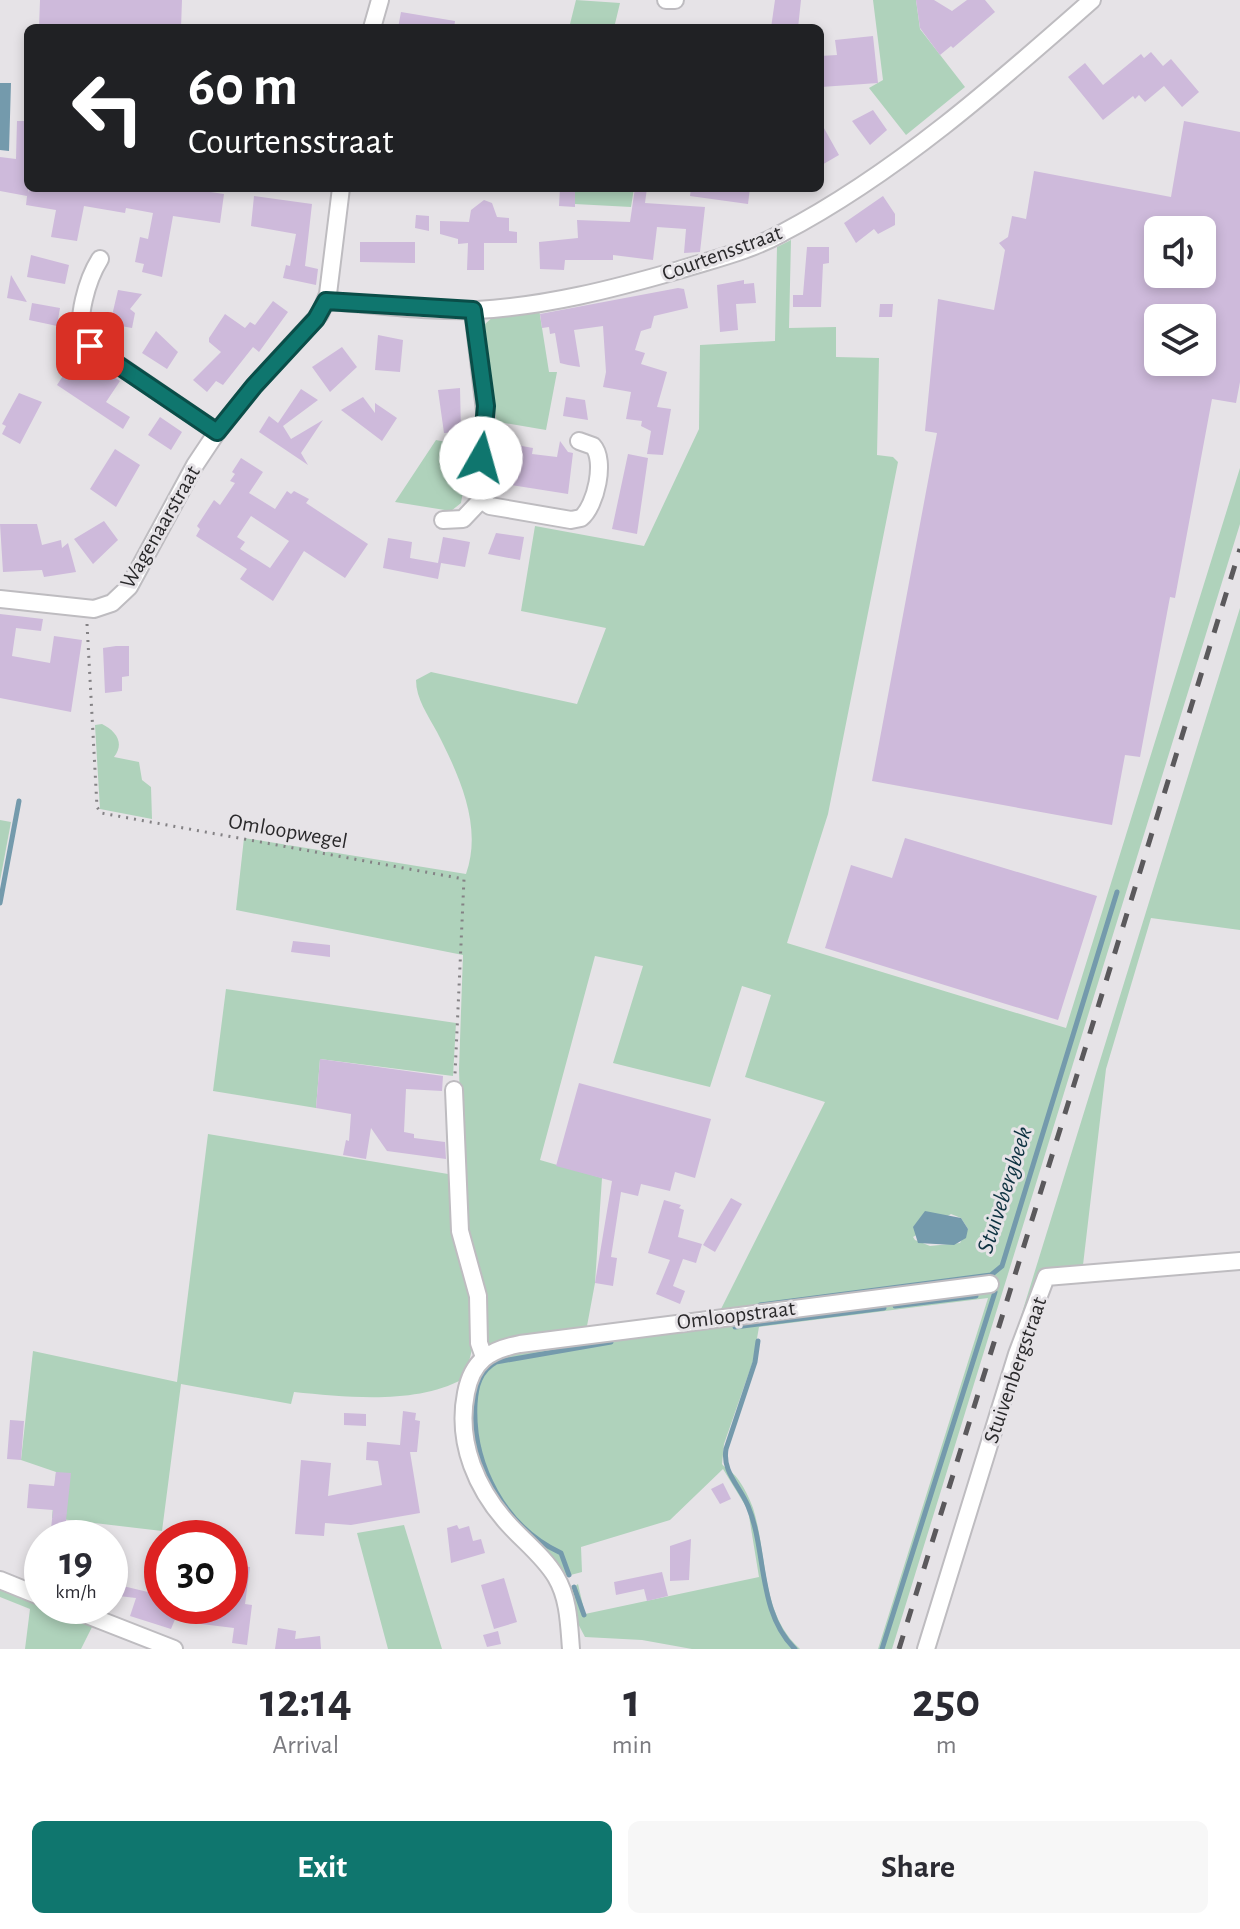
<!DOCTYPE html>
<style>
:root{--surface:#fff;--page:#f7f7f7;--text:#2b2b33;--muted:#7c7c81;--accent:#0f766e}
body{margin:0;font-family:"Alegreya Sans",sans-serif;background:var(--page);color:var(--text);height:100vh;display:flex;flex-direction:column;font-size:30px;white-space:nowrap}
*{box-sizing:border-box;margin:0}
p{font-size:26px;color:var(--muted)}
.icon{flex:none;width:44px;height:44px;fill:none;stroke:currentColor;stroke-width:2;stroke-linecap:round;stroke-linejoin:round}
.map{position:relative;height:1649px;overflow:hidden}
.details{display:flex;flex-direction:column;background:var(--surface);flex:1}
.details>*{flex:none}
.top-card{position:absolute;left:24px;top:24px;width:800px;height:168px;border-radius:12px;box-shadow:0 4px 12px #0003;background:#202124;color:#fff;overflow:hidden}
.tools{position:absolute;left:1144px;top:216px;display:grid;gap:16px}
.tools a{display:grid;place-items:center;width:72px;height:72px;border-radius:12px;background:var(--surface);box-shadow:0 4px 12px #0003;font-size:40px}
.speed{position:absolute;left:24px;top:1520px;display:flex;gap:16px;font-size:40px;font-weight:700;text-align:center}
.speed>*{display:grid;place-content:center;width:104px;height:104px;border-radius:50%;background:var(--surface);box-shadow:0 4px 12px #0003;line-height:1}
.speed small{font-size:20px;font-weight:400}
.speed .limit{border:12px solid #d22;background:#fff;color:#111}
.pin{position:absolute;display:grid;place-items:center;width:68px;height:68px;color:#fff;margin:-34px;border-radius:16px;box-shadow:0 4px 12px #0006}
.me{position:absolute;width:88px;margin:-44px;rotate:7deg;stroke-linejoin:round;filter:drop-shadow(0 0 6px #0008)}
.turn{display:flex;align-items:center;gap:28px;height:168px;padding:0 32px;font-size:36px}
.turn .icon{width:104px;height:104px;stroke-width:2.5}
.turn b{display:block;font-size:56px;line-height:68px}
.eta{display:flex;justify-content:space-evenly;align-items:center;height:136px;text-align:center}
.eta b{font-size:48px;font-weight:700;line-height:56px}
.primary-button{display:flex;gap:16px;margin-top:auto;padding:16px 32px}
.primary-button a{flex:1;height:92px;border-radius:12px;background:var(--accent);color:#fff;font-size:32px;font-weight:700;line-height:92px;text-align:center}
.primary-button a+a{background:var(--page);color:var(--text)}
.map>svg:first-child{display:block}
.green{fill:#afd2bb;fill-rule:evenodd}
.water{fill:#749aac}
.lines{fill:none;stroke-linecap:round;stroke-linejoin:round}
.stream{stroke:#749aac;stroke-width:5}
.building{fill:#cebadb;fill-rule:evenodd}
.minor-casing{stroke:#bebcc0;stroke-width:20}
.path{stroke:#848285;stroke-width:3;stroke-dasharray:2 6;stroke-linecap:butt}
.minor{stroke:#fff;stroke-width:16}
.rail{stroke:#5b595c;stroke-width:5;stroke-dasharray:14 14;stroke-linecap:butt}
.route-casing{stroke:#0a4d48;stroke-width:20}
.route{stroke:#0f766e;stroke-width:14}
.labels{text-anchor:middle;dominant-baseline:central;stroke-width:6;stroke-linejoin:round;paint-order:stroke}
.street-label{font-size:22px;fill:#2a292b;stroke:#e6e3e7}
.water-label{font-size:24px;font-style:italic;fill:#0e3241;stroke:#e6e3e7}
</style>
<div class="map">
<svg width="1240" height="1649" viewBox="0 0 1240 1649">
<rect width="100%" height="100%" fill="#e6e3e7"/>
<path class="green" d="M576,0L620,3L614,28H569Z
M873,0H916L920,29L965,87L906,135L869,88L883,80Z
M575,188H634L631,207L575,204Z
M791,240L789,328L836,327V357L879,358L877,455L893,457L898,462L828,814L787,943L1066,1028L1240,468V524L892,1649H878L988,1298L759,1327L753,1361L724,1444L722,1464C724,1467 727,1468 730,1471C740,1478 749,1497 753,1508C768,1555 760,1613 800,1649H692L642,1640L585,1637L575,1618L569,1591L578,1584L585,1614L759,1577L748,1510L723,1469L670,1520L581,1547L582,1572L563,1577L498,1503L476,1460L470,1424L474,1381L496,1356L720,1311L825,1102L745,1077L771,995L742,986L710,1087L613,1063L643,966L595,956L540,1160L602,1178L595,1283L587,1326L492,1345L485,1340L464,1235L459,1069L463,955L236,910L244,838L466,874C483,826 459,775 437,732C428,715 416,699 416,680L431,672L577,704L606,628L521,611L535,526L644,546L699,429L700,345L775,341L777,247ZM951,1214L961,1218L968,1229L960,1243L930,1246L915,1240L913,1237Z
M539,309L549,372H557L546,430L493,421L484,325L495,315Z
M436,440L471,447L461,503L451,511L395,502Z
M1240,608V930L1151,918L1106,1069L1083,1265L1041,1272L922,1649H918Z
M102,724C116,731 125,743 114,757L139,762L142,780L151,787L152,819L100,809L95,725Z
M0,820L11,822L0,881Z
M226,989L456,1023L453,1076L320,1059L316,1108L213,1091Z
M208,1134L454,1175C465,1241 490,1315 463,1379C415,1405 347,1397 294,1392L291,1404L181,1384L162,1531L52,1518L56,1472L21,1460L33,1351L177,1382Z
M404,1525L442,1649H388L357,1533Z
M0,1589L93,1625L81,1649H25L30,1609L0,1597Z"/>
<path class="water" d="M0,83H11L9,151L0,150Z
M925,1211L961,1218L968,1229L966,1238L954,1245L918,1243L913,1227Z"/>
<g class="lines">
<path class="stream" d="M0,903L19,801
M760,1305L991,1275L1002,1266L1117,892
M895,1306L976,1296
M735,1327L884,1308
M758,1341L755,1362L726,1449C722,1472 740,1486 748,1506C767,1551 757,1612 795,1649
M569,1575L561,1553C505,1527 472,1465 475,1404C476,1386 480,1371 496,1362L611,1342
M574,1587L584,1615
M882,1649L995,1292"/>
</g>
<path class="building" d="M40,0H182L181,28H39Z
M775,0H801L798,28H771Z
M916,0H934L952,11L967,0H985L995,12L953,48L951,46L940,55L920,28Z
M401,12L455,21L454,28H398Z
M873,36L878,83L821,87L820,56L837,55L835,40Z
M1151,52L1163,66L1171,59L1199,92L1182,107L1164,86L1145,102L1139,95L1135,99L1133,96L1103,120L1068,77L1085,63L1103,85L1141,54L1144,58Z
M873,110L887,130L870,145L852,121Z
M17,121H28V193L29,188H184L224,194L220,223L173,216L162,277L142,272L144,264L135,262L140,237L148,239L153,213L126,208L125,213L84,206L77,241L51,237L56,210L26,205L27,196L0,191V157L16,159Z
M820,121L839,155L820,166Z
M1184,121L1240,132V382L1236,403L1212,399L1175,598L1170,597L1140,757L1125,755L1112,825L872,781L937,433L925,431L938,299L994,310L1005,250L999,243L1008,237L1012,216L1026,219L1034,171L1171,197ZM1158,230H1202V274H1158ZM1158,318H1202V362H1158Z
M560,188H575V207L559,206Z
M635,188H647L645,203L705,207L700,252L684,253L686,229L657,227L653,260L613,255V260H565L564,270L540,269L539,242L578,238L577,220L630,222Z
M691,188H750L748,204L690,196Z
M254,196L312,204L305,266L318,269L316,285L283,278L286,265L290,266L296,234L251,226Z
M883,196L895,214V225L878,234L874,229L856,243L844,223Z
M484,200L492,203L497,217L509,218V231L517,232V243H484V270H467L468,243L458,244V239L440,234V221L469,222L471,210Z
M416,215L429,216V231L415,228Z
M360,242H415V263L360,262Z
M807,247H829V263L823,264L821,307H793V295H803Z
M31,255L69,265L65,284L27,277Z
M11,275L27,302L7,298Z
M744,280V284L754,283L756,303L736,304L738,330L720,332L717,285Z
M678,288L684,289L688,308L654,316L651,328L641,331L635,350L645,353L641,364L667,372L657,407L671,409L663,455L647,454L651,431L641,426L642,421L626,419L631,392L603,387L606,372L603,326L574,330L580,367L568,365L560,363L555,333L550,334L549,327L542,328L540,314Z
M118,290L142,294L130,309L135,313L132,328L110,324Z
M273,301L288,312L259,352L253,347L223,385L216,381L207,392L193,380L221,352L209,342V338L225,314L245,328L250,322L255,325Z
M32,303L60,308L57,326L29,320Z
M880,304H893L892,317H879Z
M156,331L178,352L167,369L142,353Z
M378,335L403,340L400,372L375,370Z
M342,347L357,367L330,392L312,367Z
M78,353L120,381L106,402L130,417L123,429L57,385Z
M460,388L461,432L444,433L438,390Z
M301,389L318,400L283,426L291,439L323,420L301,453L308,465L259,432L269,416L278,423Z
M19,393L42,402L20,444L2,434L6,426L2,424Z
M363,397L375,413V403L397,418L382,441L341,410Z
M566,397L585,400L588,420L563,416Z
M160,417L182,432L171,450L148,435Z
M560,441L568,452L573,453L568,494L505,484L511,444L533,448L532,454L557,457Z
M115,449L140,465L116,507L90,489Z
M628,454L648,458L637,534L612,529Z
M241,458L263,472L249,493L275,509L287,491L291,494L294,491L309,499L306,503L368,544L345,578L304,551L273,601L240,579L247,569L196,536L200,529L197,526L214,500L220,505L235,483L230,481L235,474L232,472ZM251,516L289,541L270,568L240,549L245,542L237,537Z
M104,521L118,540L93,564L74,539Z
M0,524H37L42,545L61,540L62,548L68,543L76,572L44,577L42,570L3,572Z
M496,533L524,537L520,560L488,554Z
M443,537L470,542L465,567L441,563L438,579L383,568L388,538L412,542L410,558L438,563Z
M0,614L43,619L41,631L16,628L12,656L50,663L54,636L82,640L71,712L0,698Z
M116,646H129V676L122,677V691L105,693L103,648Z
M905,838L1097,896L1058,1020L825,948L851,865L892,878Z
M293,941L330,945V957L291,952Z
M320,1059L443,1076L442,1091L406,1089L404,1132L414,1134V1138L445,1142L446,1159L387,1151L371,1128L366,1159L343,1155L346,1140L349,1141L351,1114L316,1108Z
M579,1083L711,1119L695,1178L675,1172L670,1191L641,1184L638,1196L621,1192L611,1257L617,1258L613,1286L595,1283L612,1181L556,1166Z
M731,1198L742,1204L715,1252L703,1245Z
M664,1200L681,1205L679,1208L684,1210L678,1237L702,1244L696,1263L683,1259L673,1286L685,1291L680,1304L656,1294L670,1260L648,1253Z
M403,1411L416,1413L415,1420L420,1421L417,1452H410L420,1513L351,1525L325,1523L324,1536L295,1534L301,1460L331,1463L328,1496L382,1485L378,1461L366,1460L367,1442L400,1445Z
M344,1413L366,1414V1426L344,1425Z
M10,1420L24,1421L21,1460L7,1459Z
M56,1472L71,1473L65,1530L51,1529L53,1510L27,1508L29,1484L54,1486Z
M723,1483L731,1499L720,1504L711,1489Z
M457,1525L459,1529L469,1526L473,1541L481,1539L485,1553L451,1563L447,1528Z
M691,1539L689,1580L670,1581V1546Z
M154,1546H162L160,1605L178,1612L171,1629L130,1616L136,1598L110,1595V1583L148,1592Z
M230,1565L250,1567L245,1604L252,1605L247,1645L232,1643L234,1628L193,1623L195,1610H202V1606H230Z
M662,1572L668,1596L647,1601L644,1589L616,1595L614,1582Z
M504,1578L517,1622L494,1629L481,1585Z
M278,1628L296,1631L295,1639L320,1636L321,1649H275Z
M498,1631L501,1644L487,1647L483,1635Z"/>
<g class="lines">
<defs>
<path id="minor" d="M666,0H675
M372,28L380,0
M100,259C88,278 74,321 85,342L217,432
M326,301C375,304 428,312 477,310C547,306 613,289 679,270C714,259 750,251 782,233C895,174 997,84 1092,0
M473,310L486,419L477,489L481,500L490,506L571,520L581,518C596,506 606,460 593,446L579,441
M443,520L463,519L481,500
M0,599L94,609L112,603L129,587L195,465L217,432L254,386L320,314L328,294L341,188
M454,1090L460,1231L478,1296L479,1343L484,1357
M0,1580L42,1597
M64,1606L174,1649
M571,1649C569,1625 569,1599 556,1577C545,1558 526,1543 511,1527C477,1491 456,1443 466,1393C472,1361 489,1350 520,1344L990,1284
M926,1649L1017,1354L1046,1277L1240,1261"/>
</defs>
<use href="#minor" class="minor-casing"/>
<path class="path" d="M87,624L97,807L101,813L464,879L455,1074"/>
<use href="#minor" class="minor"/>
<path class="rail" d="M899,1649L1240,549"/>
</g>
<g class="lines">
<defs>
<path id="route" d="M90,346L217,432L254,386L316,319L326,301L473,310L486,406L481,458"/>
</defs>
<use href="#route" class="route-casing"/>
<use href="#route" class="route"/>
</g>
<g class="labels">
<g class="street-label">
<text transform="translate(722 253) rotate(-20)">Courtensstraat</text>
<text transform="translate(160 527) rotate(-60)">Wagenaarstraat</text>
<text transform="translate(288 831) rotate(10)">Omloopwegel</text>
<text transform="translate(736 1315) rotate(-7)">Omloopstraat</text>
<text transform="translate(1015 1370) rotate(-71)">Stuivenbergstraat</text>
</g>
<g class="water-label">
<text transform="translate(1005 1190) rotate(-72)">Stuivebergbeek</text>
</g>
</g>
</svg>
<div class="tools">
<a><svg class="icon" aria-label="sound" viewBox="0 0 24 24"><path d="M4 9h4l5-4v14l-5-4H4zM17 9q2 3 0 6"/></svg></a>
<a><svg class="icon" aria-label="layers" viewBox="0 0 24 24"><path d="M12 4l9 5-9 5-9-5zM3 14l9 5 9-5"/></svg></a>
</div>
<div class="speed"><div>19<small>km/h</small></div><div class="limit">30</div></div>
<div class="pin" style="left:90px;top:346px;background:#d93025"><svg class="icon" aria-label="arrive" viewBox="0 0 24 24"><path d="M6 21V4h12l-3 4 3 4H6"/></svg></div>
<svg class="me" style="left:481px;top:458px" viewBox="-20 -20 40 40"><circle r="19" fill="#fff"/><path d="M0-13L10 11 0 6-10 11z" fill="#0f766e"/></svg>
<div class="top-card">
<div class="turn"><svg class="icon" aria-label="left" viewBox="0 0 24 24"><path d="M17 20v-9H6M10 6l-5 5 5 5"/></svg><div><b>60 m</b>Courtensstraat</div></div>
</div>
</div>
<section class="details">
<div class="eta">
<div><b>12:14</b><p>Arrival</p></div>
<div><b>1</b><p>min</p></div>
<div><b>250</b><p>m</p></div>
</div>
<div class="primary-button"><a>Exit</a><a>Share</a></div>
</section>
